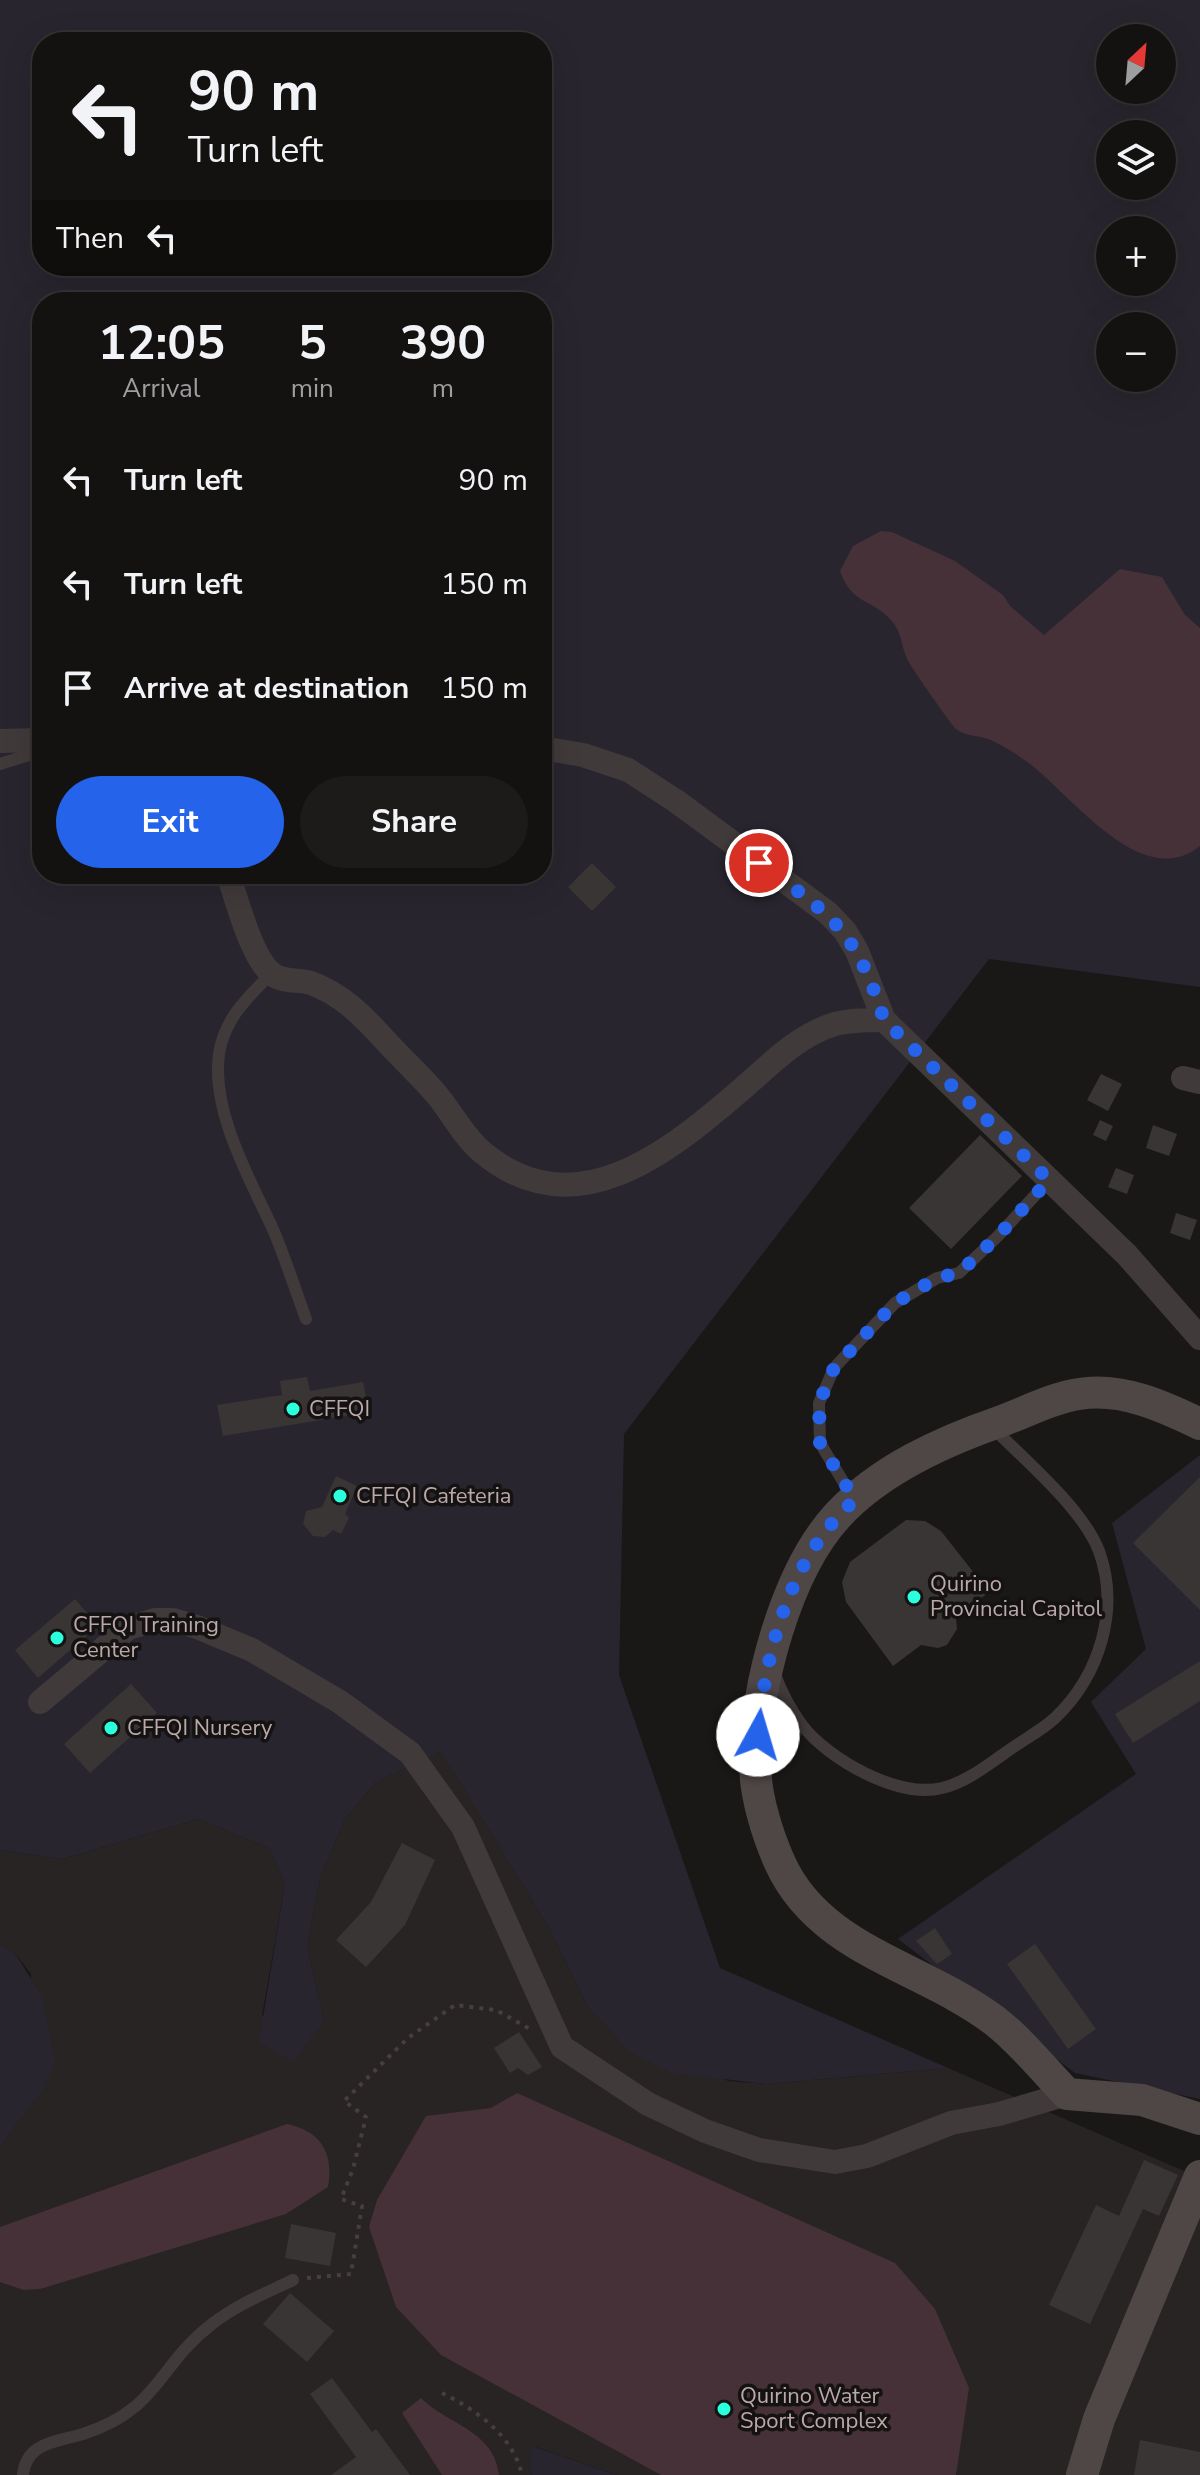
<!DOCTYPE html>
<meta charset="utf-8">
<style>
:root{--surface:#141211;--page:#1d1b1a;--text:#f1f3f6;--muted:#9d9e9f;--line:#333231;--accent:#2563eb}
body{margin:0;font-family:"Nunito Sans",sans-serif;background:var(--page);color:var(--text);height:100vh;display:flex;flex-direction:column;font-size:30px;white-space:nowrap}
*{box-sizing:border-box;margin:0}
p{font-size:26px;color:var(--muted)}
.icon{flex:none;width:44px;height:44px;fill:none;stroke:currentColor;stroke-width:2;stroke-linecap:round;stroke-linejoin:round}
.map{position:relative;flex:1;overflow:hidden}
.panel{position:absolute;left:32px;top:292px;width:520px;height:592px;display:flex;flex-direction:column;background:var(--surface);border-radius:32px;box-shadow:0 8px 32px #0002,0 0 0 2px var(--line)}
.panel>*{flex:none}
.hud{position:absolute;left:32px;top:32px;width:520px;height:244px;border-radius:32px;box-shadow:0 8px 32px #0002,0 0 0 2px var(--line);background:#141211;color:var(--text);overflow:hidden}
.needle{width:52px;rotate:26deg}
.controls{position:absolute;left:1096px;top:24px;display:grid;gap:16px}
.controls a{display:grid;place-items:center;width:80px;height:80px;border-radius:50%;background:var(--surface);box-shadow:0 8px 32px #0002,0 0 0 2px var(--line);font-size:40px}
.pin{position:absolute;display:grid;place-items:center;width:68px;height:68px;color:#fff;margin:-34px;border:4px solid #fff;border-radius:50%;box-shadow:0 2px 8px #0007}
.me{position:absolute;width:88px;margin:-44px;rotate:6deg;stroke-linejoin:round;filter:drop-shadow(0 0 6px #0008)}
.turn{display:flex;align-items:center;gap:28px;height:168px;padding:0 24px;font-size:36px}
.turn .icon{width:104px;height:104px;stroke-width:2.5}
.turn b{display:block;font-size:56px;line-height:68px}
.then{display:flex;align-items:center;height:76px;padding:0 24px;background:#0003;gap:16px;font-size:30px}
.eta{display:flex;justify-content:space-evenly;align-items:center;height:136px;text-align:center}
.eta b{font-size:48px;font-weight:700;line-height:56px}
.primary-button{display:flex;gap:16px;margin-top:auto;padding:16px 24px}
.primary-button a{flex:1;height:92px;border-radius:48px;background:var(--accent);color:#fff;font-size:32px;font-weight:700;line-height:92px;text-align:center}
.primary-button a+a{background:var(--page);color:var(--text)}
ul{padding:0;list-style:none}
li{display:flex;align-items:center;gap:24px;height:104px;padding:0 24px}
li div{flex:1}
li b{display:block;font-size:30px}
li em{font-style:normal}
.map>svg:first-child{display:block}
.built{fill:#272423}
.green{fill:#28252f;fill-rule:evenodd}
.water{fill:#463139}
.building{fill:#393534}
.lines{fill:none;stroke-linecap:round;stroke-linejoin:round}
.path{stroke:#463e3f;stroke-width:4;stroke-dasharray:4 6;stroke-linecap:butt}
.lane{stroke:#413a3a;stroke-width:12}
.street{stroke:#413a3a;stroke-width:24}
.secondary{stroke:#4f4646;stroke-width:32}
.route{stroke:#2563eb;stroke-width:14;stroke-dasharray:0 25.2}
.poi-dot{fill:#2affde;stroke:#151312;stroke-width:3}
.labels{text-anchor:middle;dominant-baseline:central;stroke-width:7;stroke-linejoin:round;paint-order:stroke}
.poi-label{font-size:22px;fill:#bba8ab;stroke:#151312;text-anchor:start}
</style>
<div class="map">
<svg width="1200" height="2475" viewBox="0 0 1200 2475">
<rect width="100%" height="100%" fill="#1a1817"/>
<path class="built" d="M441,1750L549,1928L587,2005L728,2081L766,2084L948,2068L1200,2178V2475H617L533,2446L529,2464L532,2475H0V2146L16,2124L31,1974L15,1953L0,1945V1850L63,1859L198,1819L269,1848L285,1884L262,2016L324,2020L307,1947L320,1878L345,1819L376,1782Z"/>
<path class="green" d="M0,0H1200V987L989,959L624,1434L619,1675L720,1968L948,2068L766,2084L672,2073L630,2052L587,2005L549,1928L441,1751L376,1782L345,1819L320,1878L307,1947L324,2020L294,2062L259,2042L285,1884L269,1848L198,1819L63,1859L0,1850ZM1110,38H1162V90H1110ZM42,42H542V266H42ZM1110,134H1162V186H1110ZM1110,230H1162V282H1110ZM42,302H542V874H42ZM1110,326H1162V378H1110Z
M1200,1455V2099L1075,2073L898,1939L1136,1774L1091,1702L1146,1649L1112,1523Z
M0,1945L15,1953L42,1997L55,2064L41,2092L0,2146Z
M532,2446L617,2475H532L529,2464Z"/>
<path class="water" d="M881,531L892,532L955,561L1003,595L1010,606L1044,635L1120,569L1162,577L1185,615L1200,628V846C1140,895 1066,787 1023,759C1013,752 1002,745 991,740C981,736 964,736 956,729C950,723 911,667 907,659C901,645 902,632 891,620C871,598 852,605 840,571L853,546Z
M517,2093L895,2263L935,2309L969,2388L956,2475H661L441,2355L396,2307L369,2227L377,2200L426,2116L491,2108Z
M287,2124C321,2131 334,2153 328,2187L286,2214L40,2289L24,2290L0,2282V2227Z
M421,2398C448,2425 494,2430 499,2475H442L402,2413Z"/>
<path class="building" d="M592,863L616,887L592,911L568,887Z
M1101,1074L1122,1084L1108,1111L1087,1100Z
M1100,1120L1113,1126L1106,1141L1093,1135Z
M1153,1125L1177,1134L1169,1156L1146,1148Z
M980,1135L1022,1176L951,1249L909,1208Z
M1116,1168L1134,1175L1127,1194L1108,1187Z
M1176,1213L1197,1220L1190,1240L1170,1233Z
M307,1377L310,1391L363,1382L369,1412L223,1436L217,1405L282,1395L280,1381Z
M336,1476L357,1486L345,1514L349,1518L341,1534L333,1530L325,1537L313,1536L303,1524L306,1511L322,1507Z
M1200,1477V1610L1133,1543Z
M906,1520L925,1521L941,1531L989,1592L956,1618L957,1629L947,1645L938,1648L921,1645L893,1666L846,1602L842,1582L850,1562Z
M75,1599L98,1626L38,1678L15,1650Z
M1200,1661V1701L1133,1743L1115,1714Z
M131,1684L157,1713L90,1773L64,1744Z
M402,1843L435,1860L405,1925L366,1967L336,1940L371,1902Z
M935,1928L952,1954L937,1964L916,1941Z
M1035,1944L1096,2029L1068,2049L1007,1964Z
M519,2032L542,2067L528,2075L518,2068L510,2073L494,2048Z
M1144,2160L1178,2175L1159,2216L1143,2209L1090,2324L1049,2305L1096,2205L1119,2216Z
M291,2224L336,2233L330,2266L285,2258Z
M290,2293L334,2331L307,2362L263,2324Z
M332,2378L372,2432L376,2429L410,2475H331L356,2457L310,2394Z
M1140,2440L1200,2452V2475H1134Z"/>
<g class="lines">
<path class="path" d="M307,2278L351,2274L362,2206L341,2199L353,2169L366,2117L344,2101L408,2038L455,2005L496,2010L530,2029
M442,2393C476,2410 513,2435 522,2475"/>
<path class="lane" d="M0,764L42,751
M271,974C248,997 224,1019 219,1054C211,1110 249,1178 272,1227C285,1257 295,1289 306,1319
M853,1498L820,1443L819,1403L834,1368L895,1303L937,1278L959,1273L998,1236L1049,1180
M774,1672C781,1691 790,1709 802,1725C828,1759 898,1799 942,1788C965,1783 986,1766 1005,1753C1021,1741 1041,1731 1055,1718C1100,1675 1120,1609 1099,1551C1083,1509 1024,1459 992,1427
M23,2475C26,2442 57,2442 83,2434C160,2409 157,2366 212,2324C236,2305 266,2293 293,2280"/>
<path class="street" d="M0,741L42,740
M542,748L583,755L628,770L676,801L828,913L845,931L857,951L884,1020L1127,1255L1200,1338
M228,874C237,900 251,956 271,973C282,983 299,979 311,983C341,994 362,1015 383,1038C400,1057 420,1075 437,1095C452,1113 464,1137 482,1152C575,1230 669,1152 742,1089C770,1065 798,1035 835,1024C851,1020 867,1020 884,1020
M1183,1078L1200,1082
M40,1702L128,1628L155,1620H173L197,1627L252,1650L340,1702L410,1753L463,1827L562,2047L648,2104L705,2131L759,2150L835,2162L867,2156L951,2123L999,2114L1067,2094"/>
<path class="secondary" d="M1200,1424C1163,1406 1121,1387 1079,1394C1052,1398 1024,1413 999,1422C941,1442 880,1470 838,1515C786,1571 755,1688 755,1763C755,1795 767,1834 780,1863C820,1951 923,1966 995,2021C1021,2041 1044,2070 1067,2094L1142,2100L1200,2119
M1082,2475L1099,2419L1200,2176"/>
</g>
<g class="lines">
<path class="route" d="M758,1735C765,1653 790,1556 855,1500L820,1443L819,1403L834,1368L895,1303L937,1278L959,1273L998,1236L1049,1180L884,1020C856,930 833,916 759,863"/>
</g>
<g class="poi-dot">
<circle cx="293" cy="1409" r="8"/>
<circle cx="340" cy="1496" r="8"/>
<circle cx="914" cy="1597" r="8"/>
<circle cx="57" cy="1638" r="8"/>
<circle cx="111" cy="1728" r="8"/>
<circle cx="724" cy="2409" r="8"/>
</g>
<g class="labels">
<g class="poi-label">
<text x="309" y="1409">CFFQI</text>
<text x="356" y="1496">CFFQI Cafeteria</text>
<text x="930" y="1584">Quirino<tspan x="930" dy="25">Provincial Capitol</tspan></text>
<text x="73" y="1625">CFFQI Training<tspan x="73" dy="25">Center</tspan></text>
<text x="127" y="1728">CFFQI Nursery</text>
<text x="740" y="2396">Quirino Water<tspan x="740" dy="25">Sport Complex</tspan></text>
</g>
</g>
</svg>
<div class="controls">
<a><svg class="needle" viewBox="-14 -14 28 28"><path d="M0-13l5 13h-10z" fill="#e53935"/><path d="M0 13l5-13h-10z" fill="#9d9e9f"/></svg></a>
<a><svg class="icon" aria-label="layers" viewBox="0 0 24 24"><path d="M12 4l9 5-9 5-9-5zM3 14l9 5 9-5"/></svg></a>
<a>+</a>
<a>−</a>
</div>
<div class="pin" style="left:759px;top:863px;background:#d93025"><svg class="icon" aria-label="arrive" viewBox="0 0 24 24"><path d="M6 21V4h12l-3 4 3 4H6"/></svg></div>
<svg class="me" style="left:758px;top:1735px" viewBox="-20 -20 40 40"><circle r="19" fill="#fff"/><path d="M0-13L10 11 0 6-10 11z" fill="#2563eb"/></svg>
<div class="hud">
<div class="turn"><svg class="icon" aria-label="left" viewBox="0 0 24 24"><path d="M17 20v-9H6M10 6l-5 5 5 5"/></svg><div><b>90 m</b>Turn left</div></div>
<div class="then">Then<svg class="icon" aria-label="left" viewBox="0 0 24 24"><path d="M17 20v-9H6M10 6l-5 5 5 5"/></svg></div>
</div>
<section class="panel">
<div class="eta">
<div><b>12:05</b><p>Arrival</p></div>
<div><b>5</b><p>min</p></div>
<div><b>390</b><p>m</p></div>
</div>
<ul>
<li><svg class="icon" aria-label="left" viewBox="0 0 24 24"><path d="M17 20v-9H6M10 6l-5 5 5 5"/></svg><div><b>Turn left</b></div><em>90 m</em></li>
<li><svg class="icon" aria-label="left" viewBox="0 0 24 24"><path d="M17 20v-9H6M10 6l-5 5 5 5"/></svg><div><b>Turn left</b></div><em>150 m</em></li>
<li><svg class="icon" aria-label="arrive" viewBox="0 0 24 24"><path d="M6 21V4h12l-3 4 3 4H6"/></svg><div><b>Arrive at destination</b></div><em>150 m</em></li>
</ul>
<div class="primary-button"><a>Exit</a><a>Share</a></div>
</section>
</div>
